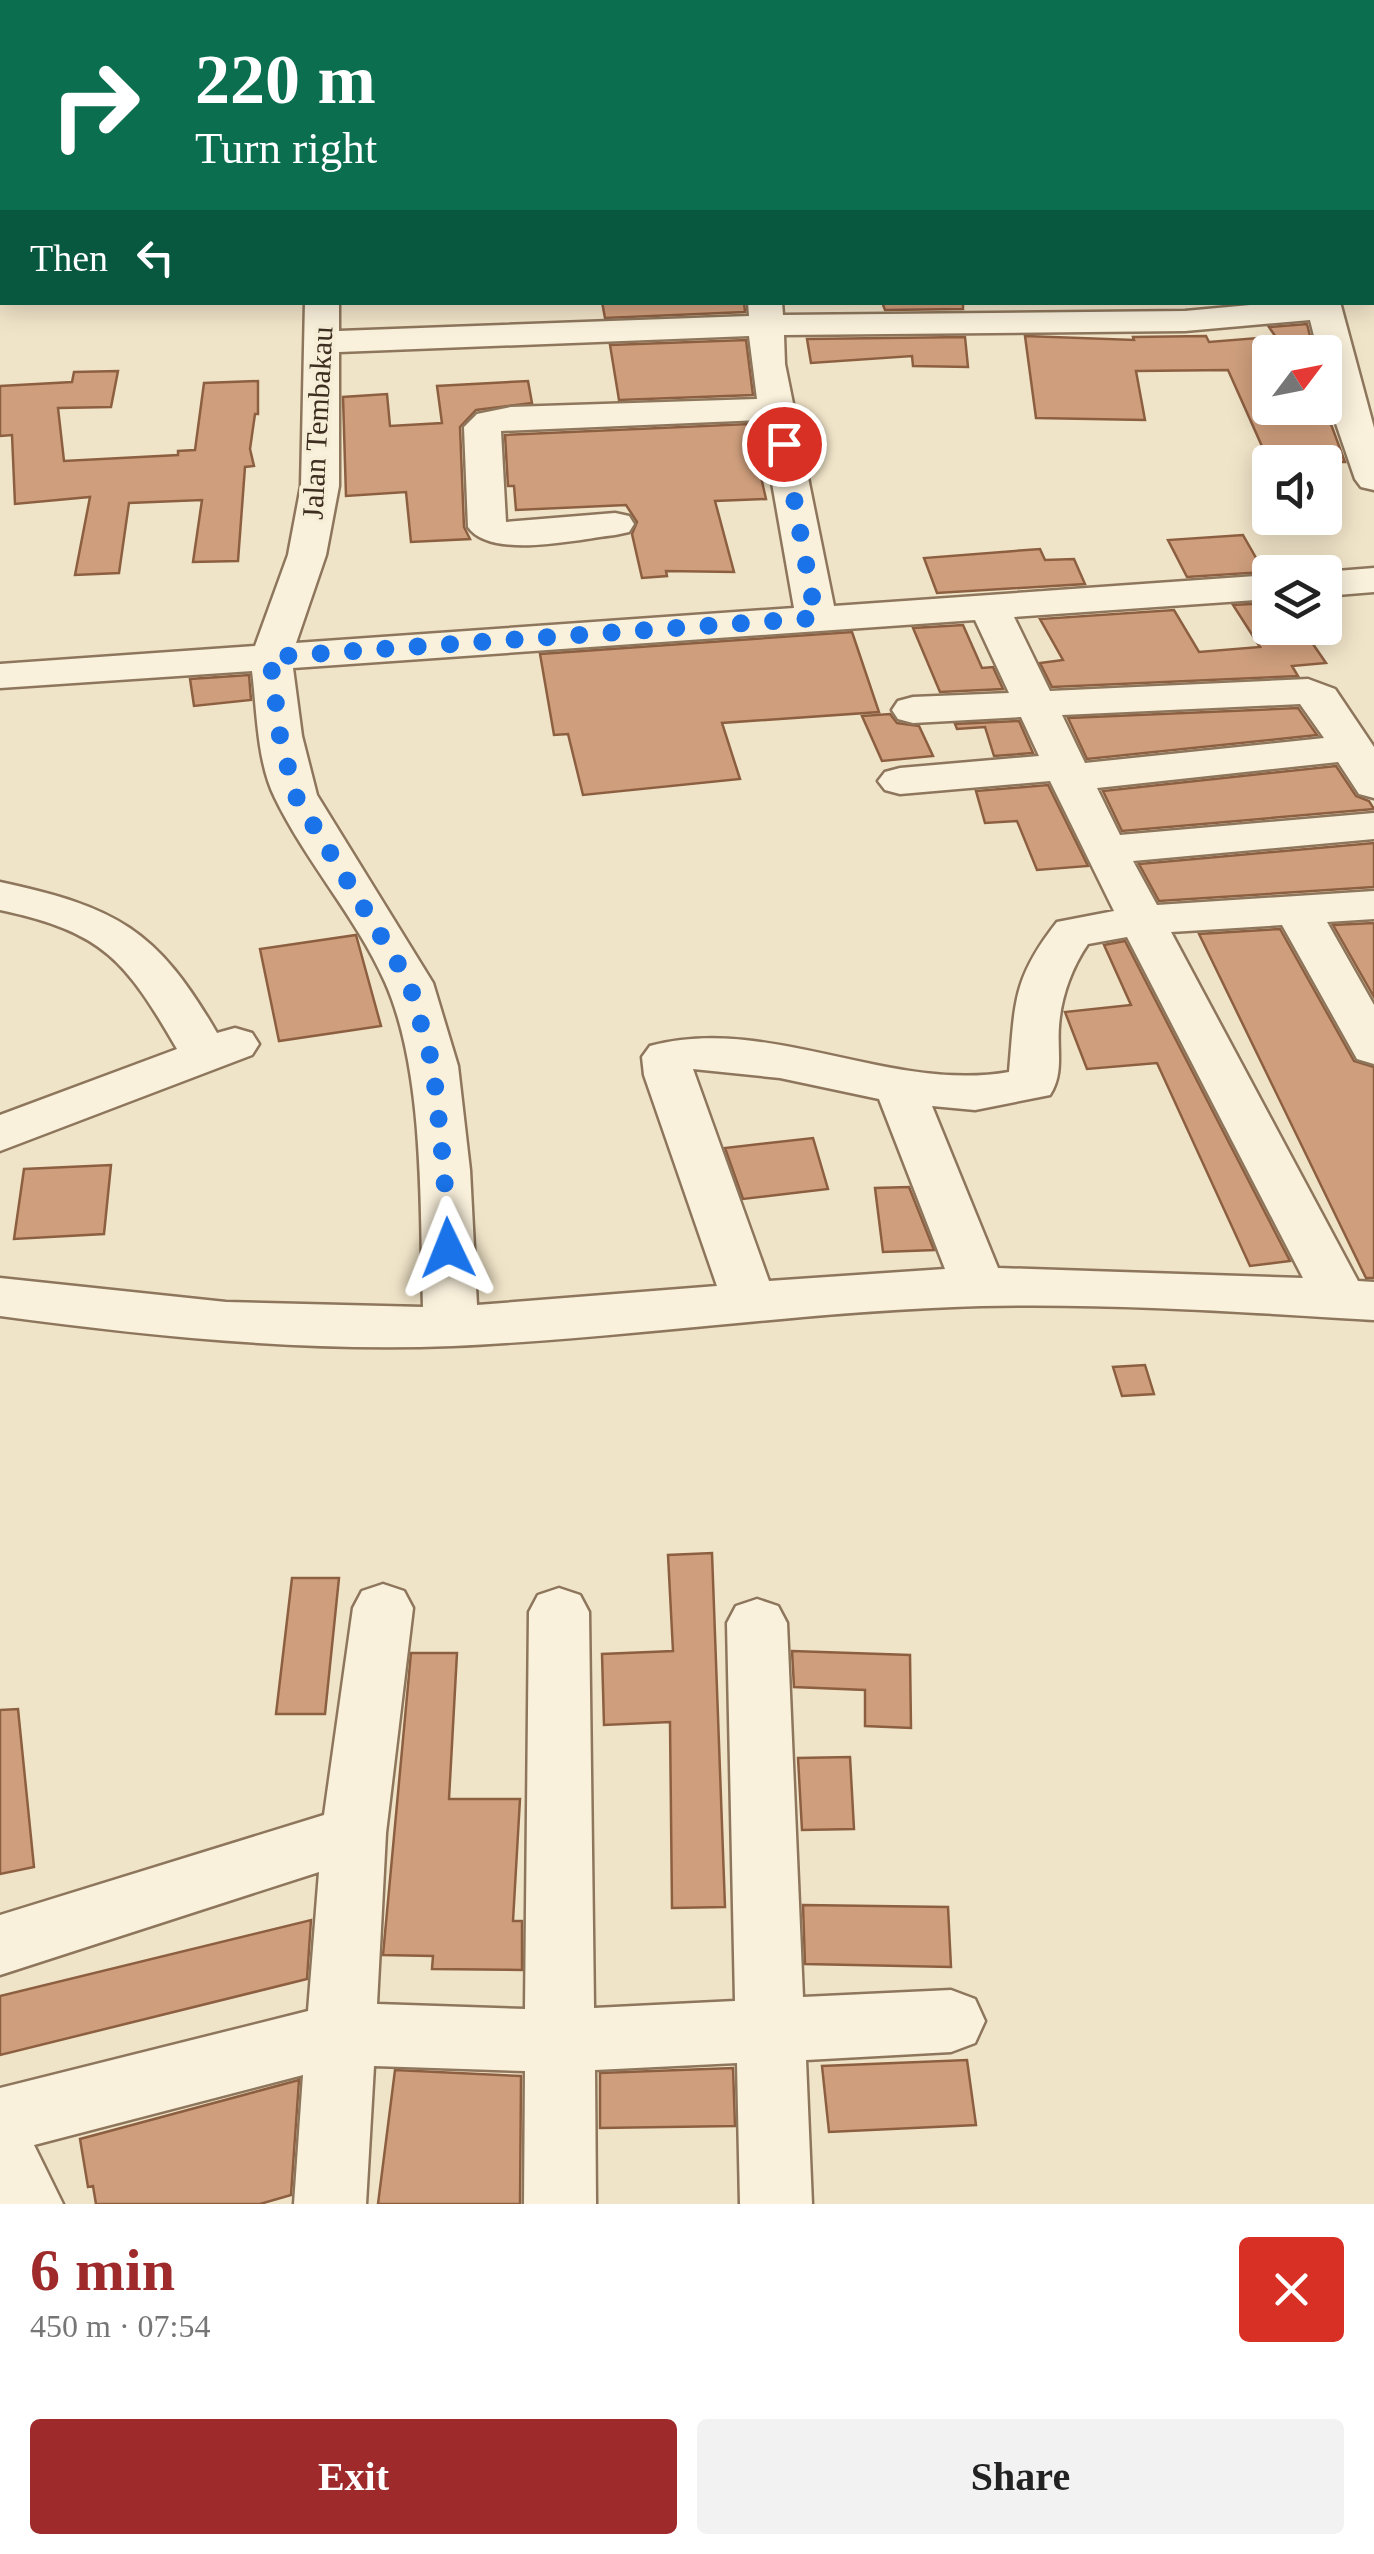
<!DOCTYPE html>
<meta charset="utf-8">
<style>
:root{--surface:#fff;--page:#f2f2f2;--text:#222;--muted:#767676;--accent:#9e2a2b}
body{margin:0;font-family:Georgia,serif;background:var(--page);color:var(--text);height:100vh;display:flex;flex-direction:column;font-size:38px;white-space:nowrap}
*{box-sizing:border-box;margin:0}
p{font-size:32px;color:var(--muted)}
.icon{flex:none;width:55px;height:55px;fill:none;stroke:currentColor;stroke-width:2;stroke-linecap:round;stroke-linejoin:round}
.map{position:relative;height:2204px;overflow:hidden}
.sheet{display:flex;flex-direction:column;background:var(--surface);flex:1}
.sheet>*{flex:none}
.hud{position:absolute;left:0px;top:0px;width:1375px;height:305px;box-shadow:0 5px 25px #0003;background:#0b6e4f;color:#fff;overflow:hidden}
.needle{width:65px;rotate:58deg}
.buttons{position:absolute;left:1252px;top:335px;display:grid;gap:20px}
.buttons a{display:grid;place-items:center;width:90px;height:90px;border-radius:10px;background:var(--surface);box-shadow:0 5px 25px #0003;font-size:50px}
.pin{position:absolute;display:grid;place-items:center;width:85px;height:85px;color:#fff;margin:-42px;border:5px solid #fff;border-radius:50%;box-shadow:0 2px 10px #0007}
.me{position:absolute;width:110px;margin:-55px;rotate:358deg;stroke-linejoin:round;filter:drop-shadow(0 0 8px #0008)}
.turn{display:flex;align-items:center;gap:35px;height:210px;padding:0 30px;font-size:45px}
.turn .icon{width:130px;height:130px;stroke-width:2.5}
.turn b{display:block;font-size:70px;line-height:85px}
.then{display:flex;align-items:center;height:95px;padding:0 30px;background:#0003;gap:20px;font-size:38px}
.round{display:grid;place-items:center;flex:none;width:105px;height:105px;border-radius:10px;background:var(--page)}
.headline{display:flex;align-items:center;justify-content:space-between;height:170px;padding:0 30px}
h1{font-size:60px;font-weight:600;line-height:75px;color:var(--accent)}
.primary-button{display:flex;gap:20px;margin-top:auto;padding:20px 30px}
.primary-button a{flex:1;height:115px;border-radius:10px;background:var(--accent);color:#fff;font-size:40px;font-weight:600;line-height:115px;text-align:center}
.primary-button a+a{background:var(--page);color:var(--text)}
.map>svg:first-child{display:block}
.building{fill:#cf9f7d;stroke:#8d5f41;stroke-width:2.5}
.lines{fill:none;stroke-linecap:round;stroke-linejoin:round}
.minor-casing{stroke:#8d765c;stroke-width:5}
.major-casing{stroke:#5b4430;stroke-width:5}
.highway-casing{stroke:#5b4430;stroke-width:5}
.minor{fill:#faf1dc;fill-rule:evenodd}
.major{fill:#f3d9a0;fill-rule:evenodd}
.highway{fill:#e0a458;fill-rule:evenodd}
.route{stroke:#1a73e8;stroke-width:18;stroke-dasharray:0 32.4}
.labels{text-anchor:middle;dominant-baseline:central;stroke-width:8;stroke-linejoin:round;paint-order:stroke}
.far-street-label{font-size:30px;fill:#3d2e20;stroke:#f7eed8}
</style>
<div class="map">
<svg width="1374" height="2204" viewBox="0 0 1374 2204">
<rect width="100%" height="100%" fill="#f0e4c8"/>
<path class="building" d="M602,302H744L745,312L605,318Z
M882,302H963V309L885,310Z
M1307,324L1314,352H1286L1269,327Z
M1025,336L1134,340L1133,337L1206,336L1209,342L1270,337V408H1325L1345,462H1269L1228,370L1136,371L1145,420L1036,418Z
M965,337L968,367L913,366L912,356L811,363L807,339Z
M746,340L753,395L619,400L610,345Z
M118,371L111,407L58,408L64,461L178,455V451L195,450L204,383L258,381V414H255L250,449L254,466L245,467L238,561L193,562L202,500L129,503L119,573L75,575L90,497L15,504L12,435L0,436V386L72,382L74,372Z
M528,381L532,403L476,410L460,427L464,527L470,539L411,542L406,492L346,496L343,397L387,394L390,426L442,423L437,386Z
M749,424L766,499L715,501L734,572L666,571L667,576L642,578L632,534L637,522L626,505L516,510L514,486H508L505,435Z
M1243,535L1264,572L1187,577L1168,540Z
M1040,549L1045,560L1074,559L1085,584L937,593L924,558Z
M1270,603V628H1302L1326,663L1292,666L1298,676L1052,687L1040,663L1063,660L1040,619L1174,610L1199,652L1260,647L1233,605Z
M963,625L982,668L993,667L1003,689L940,692L913,628Z
M852,632L879,712L722,723L740,779L583,795L568,734L554,735L540,654Z
M249,675L251,700L194,706L190,679Z
M1298,708L1317,735L1087,759L1068,718Z
M890,714L897,723L919,726L933,756L882,761L862,716Z
M1019,721L1033,753L994,756L985,727L957,729L955,724Z
M1336,766L1356,796L1369,801L1374,809L1122,831L1103,791Z
M1048,785L1088,866L1037,870L1017,821L985,823L976,791Z
M1374,843V887L1159,901L1139,864Z
M1374,923V997L1333,925Z
M1280,929L1354,1061L1374,1067V1278H1366L1199,934Z
M356,935L381,1026L279,1041L260,949Z
M1125,941L1290,1261L1250,1266L1157,1063L1087,1069L1065,1012L1131,1005L1104,945Z
M813,1138L828,1189L743,1199L725,1148Z
M111,1165L104,1234L14,1239L24,1169Z
M909,1187L934,1250L883,1252L875,1188Z
M1145,1365L1154,1394L1122,1396L1113,1367Z
M712,1553L725,1907L672,1908L670,1722L604,1725L602,1654L673,1651L668,1555Z
M292,1578H339L325,1714H276Z
M792,1651L910,1655L911,1728L865,1726V1690L794,1687Z
M411,1653H457L449,1799H520L513,1921H522V1970L432,1969L433,1956L383,1955Z
M18,1709L34,1867L0,1874V1710Z
M850,1757L854,1829L802,1830L798,1758Z
M803,1905L948,1907L951,1967L805,1964Z
M311,1920L307,1979L0,2055V1996Z
M967,2060L976,2125L829,2132L822,2066Z
M733,2068L735,2126L600,2128V2073Z
M395,2070L521,2076L520,2204H378Z
M299,2080L291,2195L260,2204H96L93,2186L88,2187L80,2139Z"/>
<g class="lines">
<defs>
<path id="minor" d="M779,0H820L822,2H781Z
M305,302H339V331L749,316L748,302H782L783,315L1185,311L1282,302H1340L1374,428V490L1361,487L1355,479L1330,406L1325,352H1318L1310,320L1185,331L784,335L785,364L834,606L1270,575V599L1014,617L1050,691L1308,679L1335,689L1374,747V798L1359,794L1338,762L1097,788L1120,835L1374,813V839L1133,861L1157,905L1374,891V919L1327,922L1374,1005V1064L1357,1059L1282,925L1171,932L1358,1281L1374,1282V1320C1243,1312 1112,1303 981,1306C804,1311 630,1338 453,1346C301,1352 150,1336 0,1316V1278L226,1302L423,1307C420,1209 425,1072 385,982C356,917 306,862 275,798C257,762 257,711 252,671L0,688V664L255,646L288,555L301,486ZM749,336L757,399L511,407L477,414L464,427L468,527C491,560 578,539 615,535L629,532L634,524L629,516L615,513L506,522L501,431L761,420L794,608L296,643L326,555L339,486V352ZM975,620L1009,693L913,697L898,701L892,710L898,719L913,723L1021,717L1039,756L900,768L885,772L878,781L885,790L900,794L1050,781L1114,911L1057,922C1012,979 1015,1004 1009,1072C889,1093 769,1014 650,1046L642,1057L644,1075L717,1286L477,1305L470,1170L458,1066L433,983L317,795L302,736L293,668ZM1300,704L1324,738L1085,763L1062,715ZM1127,937L1303,1278L998,1268L932,1106L975,1110L1050,1095C1064,1073 1057,1051 1059,1026C1061,997 1072,967 1088,944ZM693,1069L780,1078L879,1099L945,1269L769,1281Z
M1374,568V592L1325,596L1324,572Z
M0,882C116,907 157,929 217,1033L235,1028L252,1033L259,1044L252,1055L0,1151V1115L177,1049C126,961 104,932 0,910Z
M383,1584L404,1591L413,1608L386,1833L377,2004L525,2009L529,1612L538,1595L559,1588L580,1595L589,1612L594,2008L735,2001L727,1623L736,1606L757,1599L778,1606L787,1623L803,1997L951,1990L975,1999L985,2021L975,2043L951,2052L806,2060L812,2204H740L737,2063L595,2070L596,2204H524L525,2071L374,2066L366,2204H294L303,2075L34,2145L63,2204H0V2088L308,2011L319,1872L0,1975V1915L324,1815L353,1608L362,1591Z"/>
<path id="major" d="M2,61V81L0,82V62Z"/>
<path id="highway" d="M1168,0H1214L1215,2H1170Z
M1372,19H1374V37H1372Z"/>
</defs>
<use href="#minor" class="minor-casing"/>
<use href="#major" class="major-casing"/>
<use href="#highway" class="highway-casing"/>
<use href="#minor" class="minor"/>
<use href="#major" class="major"/>
<use href="#highway" class="highway"/>
</g>
<g class="lines">
<path class="route" d="M448,1248L444,1170L433,1066L409,982L295,795L280,736L270,657L816,618L784,444"/>
</g>
<g class="labels">
<g class="far-street-label">
<text transform="translate(317 423) rotate(-87)">Jalan Tembakau</text>
</g>
</g>
</svg>
<div class="buttons">
<a><svg class="needle" viewBox="-14 -14 28 28"><path d="M0-13l5 13h-10z" fill="#e53935"/><path d="M0 13l5-13h-10z" fill="#767676"/></svg></a>
<a><svg class="icon" aria-label="sound" viewBox="0 0 24 24"><path d="M4 9h4l5-4v14l-5-4H4zM17 9q2 3 0 6"/></svg></a>
<a><svg class="icon" aria-label="layers" viewBox="0 0 24 24"><path d="M12 4l9 5-9 5-9-5zM3 14l9 5 9-5"/></svg></a>
</div>
<div class="pin" style="left:784px;top:444px;background:#d93025"><svg class="icon" aria-label="arrive" viewBox="0 0 24 24"><path d="M6 21V4h12l-3 4 3 4H6"/></svg></div>
<svg class="me" style="left:448px;top:1248px" viewBox="-20 -20 40 40"><path d="M0-17L14 15 0 8-14 15z" fill="#1a73e8" stroke="#fff" stroke-width="4"/></svg>
<div class="hud">
<div class="turn"><svg class="icon" aria-label="right" viewBox="0 0 24 24"><path d="M7 20v-9h11M14 6l5 5-5 5"/></svg><div><b>220 m</b>Turn right</div></div>
<div class="then">Then<svg class="icon" aria-label="left" viewBox="0 0 24 24"><path d="M17 20v-9H6M10 6l-5 5 5 5"/></svg></div>
</div>
</div>
<section class="sheet">
<div class="headline"><div><h1>6 min</h1><p>450 m · 07:54</p></div><a class="round" style="background:#d93025;color:#fff"><svg class="icon" aria-label="close" viewBox="0 0 24 24"><path d="M6 6l12 12M18 6L6 18"/></svg></a></div>
<div class="primary-button"><a>Exit</a><a>Share</a></div>
</section>
